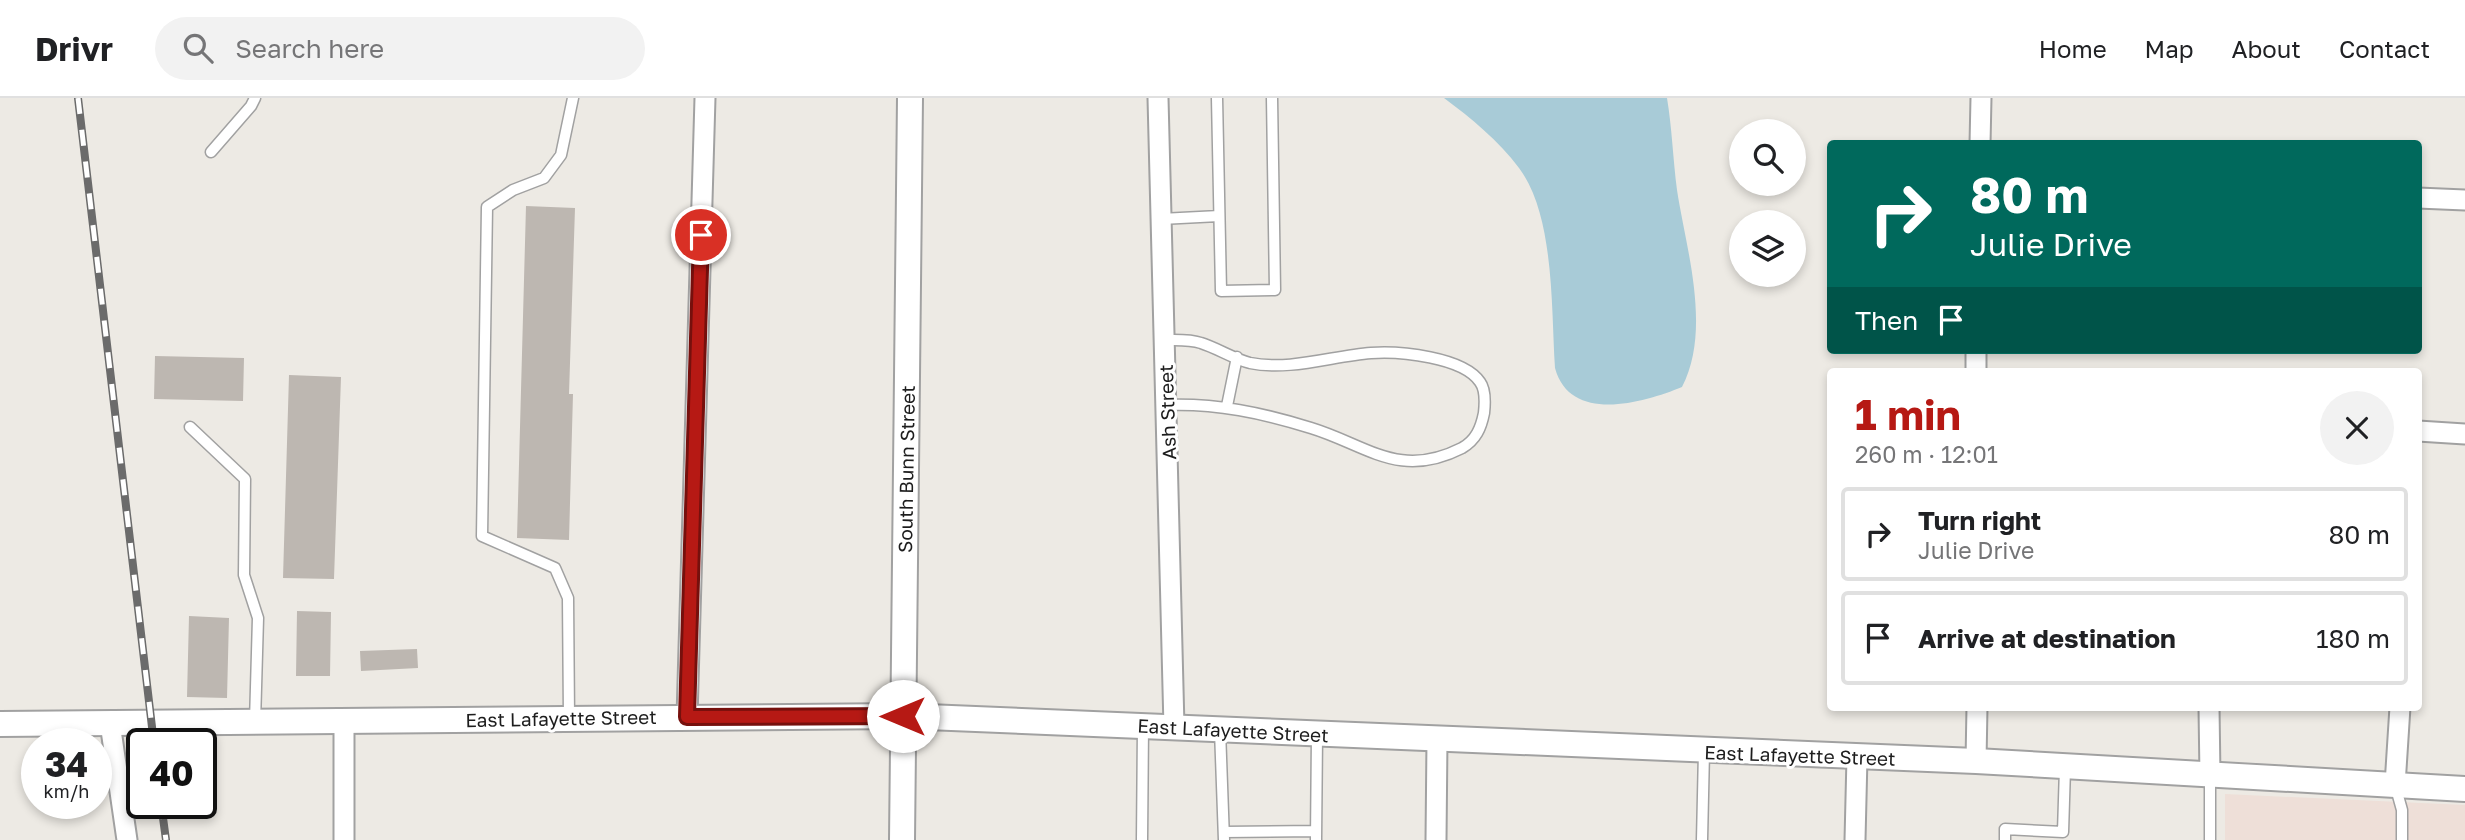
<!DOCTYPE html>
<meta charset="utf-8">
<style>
:root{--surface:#fff;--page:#f2f2f2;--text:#202124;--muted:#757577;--line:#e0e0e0;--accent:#b61914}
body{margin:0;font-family:"Golos Text",sans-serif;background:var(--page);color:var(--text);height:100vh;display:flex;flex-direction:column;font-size:26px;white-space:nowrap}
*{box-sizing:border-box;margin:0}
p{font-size:23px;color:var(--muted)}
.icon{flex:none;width:38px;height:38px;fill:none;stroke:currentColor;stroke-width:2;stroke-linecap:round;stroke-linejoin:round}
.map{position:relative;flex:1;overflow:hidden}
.details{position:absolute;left:1827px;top:270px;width:595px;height:343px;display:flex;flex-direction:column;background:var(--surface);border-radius:7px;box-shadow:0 4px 10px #0003}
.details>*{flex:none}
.top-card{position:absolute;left:1827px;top:42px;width:595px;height:214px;border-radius:7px;box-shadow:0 4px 10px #0003;background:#00695c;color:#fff;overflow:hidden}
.fabs{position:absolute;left:1729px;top:21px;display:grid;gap:14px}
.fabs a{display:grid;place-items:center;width:77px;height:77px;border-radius:50%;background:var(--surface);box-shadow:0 4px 10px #0003;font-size:35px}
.speed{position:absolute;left:21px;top:630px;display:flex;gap:14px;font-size:35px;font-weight:700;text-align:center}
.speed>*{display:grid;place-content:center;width:91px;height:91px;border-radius:50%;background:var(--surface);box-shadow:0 4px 10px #0003;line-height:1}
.speed small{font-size:18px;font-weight:400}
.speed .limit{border:4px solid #111;border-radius:10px;background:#fff;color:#111}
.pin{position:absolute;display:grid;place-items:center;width:60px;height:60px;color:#fff;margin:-30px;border:4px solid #fff;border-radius:50%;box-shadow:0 2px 7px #0007}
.me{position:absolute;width:77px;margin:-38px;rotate:270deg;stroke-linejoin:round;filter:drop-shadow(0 0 5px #0008)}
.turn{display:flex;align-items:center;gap:24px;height:147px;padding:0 28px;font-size:32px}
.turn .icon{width:91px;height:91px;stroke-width:2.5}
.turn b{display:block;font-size:49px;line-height:60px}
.then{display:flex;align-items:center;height:66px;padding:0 28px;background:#0003;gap:14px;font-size:26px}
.round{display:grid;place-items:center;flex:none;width:74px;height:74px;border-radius:37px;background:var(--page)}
.summary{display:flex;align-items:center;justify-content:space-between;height:119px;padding:0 28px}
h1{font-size:42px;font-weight:700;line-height:52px;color:var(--accent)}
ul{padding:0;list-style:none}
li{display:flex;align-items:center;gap:21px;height:94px;margin:0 14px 10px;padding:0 14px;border:4px solid var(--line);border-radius:7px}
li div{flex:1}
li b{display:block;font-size:26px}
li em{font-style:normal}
header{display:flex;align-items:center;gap:42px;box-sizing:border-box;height:98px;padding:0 35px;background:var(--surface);border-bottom:2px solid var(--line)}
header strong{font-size:33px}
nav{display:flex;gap:38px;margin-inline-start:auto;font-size:24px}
.search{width:490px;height:63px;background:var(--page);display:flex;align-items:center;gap:18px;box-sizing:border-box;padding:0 24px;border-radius:38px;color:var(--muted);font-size:26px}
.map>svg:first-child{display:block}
.military{fill:#eedfd8}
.water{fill:#a8cbd7}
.building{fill:#bdb7b1}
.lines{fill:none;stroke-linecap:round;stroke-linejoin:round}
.service-casing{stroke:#a1a1a1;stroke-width:13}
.minor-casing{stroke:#a1a1a1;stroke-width:23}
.tertiary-casing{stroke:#a1a1a1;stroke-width:28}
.service{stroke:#fff;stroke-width:10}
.minor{stroke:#fff;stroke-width:19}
.tertiary{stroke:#fff;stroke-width:24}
.rail-casing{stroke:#6b6b6b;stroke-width:8}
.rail{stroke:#fff;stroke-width:5;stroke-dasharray:16;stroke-linecap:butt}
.route-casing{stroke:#76100d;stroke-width:18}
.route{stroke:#b61914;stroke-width:12}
.labels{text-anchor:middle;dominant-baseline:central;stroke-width:6;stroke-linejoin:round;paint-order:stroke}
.street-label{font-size:19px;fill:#1d1d1d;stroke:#fff}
</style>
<header>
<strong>Drivr</strong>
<div class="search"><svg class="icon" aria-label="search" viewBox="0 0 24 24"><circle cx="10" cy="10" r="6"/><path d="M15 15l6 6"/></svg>Search here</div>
<nav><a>Home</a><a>Map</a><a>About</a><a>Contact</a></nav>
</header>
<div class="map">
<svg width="2465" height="742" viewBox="0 0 2465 742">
<rect width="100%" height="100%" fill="#edeae4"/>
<path class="military" d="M2225,696L2465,707V742H2225Z"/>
<path class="water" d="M1444,0H1667C1672,30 1673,61 1677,92C1686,151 1712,231 1682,289C1643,305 1570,326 1555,270C1551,211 1555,118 1519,70C1499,43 1471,20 1444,0Z"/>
<path class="building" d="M526,108L575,110L569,296H573L569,442L517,440Z
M155,258L244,260L243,303L154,301Z
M289,277L341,279L334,481L283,480Z
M297,513L331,514L330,578H296Z
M189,518L229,520L227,600L187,599Z
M417,551L418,570L361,573L360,553Z"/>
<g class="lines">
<defs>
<path id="service" d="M1217,0L1221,193L1275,192L1272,0
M211,54L251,8L255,0
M1161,121L1219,118
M1164,242C1176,242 1190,241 1201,245C1217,250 1234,261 1250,265C1290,273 1332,258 1371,255C1400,253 1463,259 1480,284C1486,292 1485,306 1484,315C1481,330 1476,342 1462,350C1399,382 1367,347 1311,330C1263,315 1216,305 1166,307
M1227,308L1237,259
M190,329L245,381L244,477L258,520L255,624
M569,620L568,500L555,470L482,438L487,109L513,92L544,80L561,57L573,0
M1220,632L1224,742
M2210,678V742
M2395,687L2402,712V742
M1224,734L1316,733
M1142,742L1143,628
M1316,742L1317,637
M1702,742L1704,653
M2005,742V731L2063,734L2065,670"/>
<path id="minor" d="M1158,0L1174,629
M1980,46L1981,0
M2418,100L2465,102
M1976,252V273
M2418,333L2465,336
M2209,609L2210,678
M687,619L705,0
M110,625L127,742
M1976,663L1977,609
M2395,687L2400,609
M344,742V623
M1436,742L1437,642
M1855,742L1857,659"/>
<path id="tertiary" d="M0,626L903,618L1976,663L2465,691
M902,742L910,0"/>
</defs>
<use href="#service" class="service-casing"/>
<use href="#minor" class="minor-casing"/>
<use href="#tertiary" class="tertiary-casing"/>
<use href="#service" class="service"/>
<use href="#minor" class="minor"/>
<use href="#tertiary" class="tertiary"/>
<defs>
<path id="rail" d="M78,0L154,646
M161,705L166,742"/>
</defs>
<use href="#rail" class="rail-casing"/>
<use href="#rail" class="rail"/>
</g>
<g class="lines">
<defs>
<path id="route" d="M701,137L687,619L903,618"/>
</defs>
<use href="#route" class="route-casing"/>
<use href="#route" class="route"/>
</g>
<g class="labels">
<g class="street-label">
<text transform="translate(1167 314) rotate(-92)">Ash Street</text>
<text transform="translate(906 371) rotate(-89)">South Bunn Street</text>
<text transform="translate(561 620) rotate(-1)">East Lafayette Street</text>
<text transform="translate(1233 632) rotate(3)">East Lafayette Street</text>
<text transform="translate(1800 657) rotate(2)">East Lafayette Street</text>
</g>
</g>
</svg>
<div class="fabs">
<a><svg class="icon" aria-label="search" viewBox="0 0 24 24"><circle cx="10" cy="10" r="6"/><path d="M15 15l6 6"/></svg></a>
<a><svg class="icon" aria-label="layers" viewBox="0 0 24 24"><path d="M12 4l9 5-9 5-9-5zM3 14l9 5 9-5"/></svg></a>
</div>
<div class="speed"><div>34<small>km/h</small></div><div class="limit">40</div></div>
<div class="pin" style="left:701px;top:137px;background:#d93025"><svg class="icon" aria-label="arrive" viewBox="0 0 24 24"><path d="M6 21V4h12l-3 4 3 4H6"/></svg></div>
<svg class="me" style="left:903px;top:618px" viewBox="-20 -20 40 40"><circle r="19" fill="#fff"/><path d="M0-13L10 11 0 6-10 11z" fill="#b61914"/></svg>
<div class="top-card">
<div class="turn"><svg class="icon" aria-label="right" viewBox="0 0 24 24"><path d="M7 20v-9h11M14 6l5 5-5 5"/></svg><div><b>80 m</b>Julie Drive</div></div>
<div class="then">Then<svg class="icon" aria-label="arrive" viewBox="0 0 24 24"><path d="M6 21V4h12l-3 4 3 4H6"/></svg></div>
</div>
<section class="details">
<div class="summary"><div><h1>1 min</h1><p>260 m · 12:01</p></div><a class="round"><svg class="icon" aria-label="close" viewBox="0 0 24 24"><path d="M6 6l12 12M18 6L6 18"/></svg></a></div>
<ul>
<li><svg class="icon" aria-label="right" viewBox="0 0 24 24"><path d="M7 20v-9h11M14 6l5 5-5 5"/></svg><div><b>Turn right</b><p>Julie Drive</p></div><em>80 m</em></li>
<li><svg class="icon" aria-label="arrive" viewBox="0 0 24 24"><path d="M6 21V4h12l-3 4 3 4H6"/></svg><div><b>Arrive at destination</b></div><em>180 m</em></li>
</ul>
</section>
</div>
